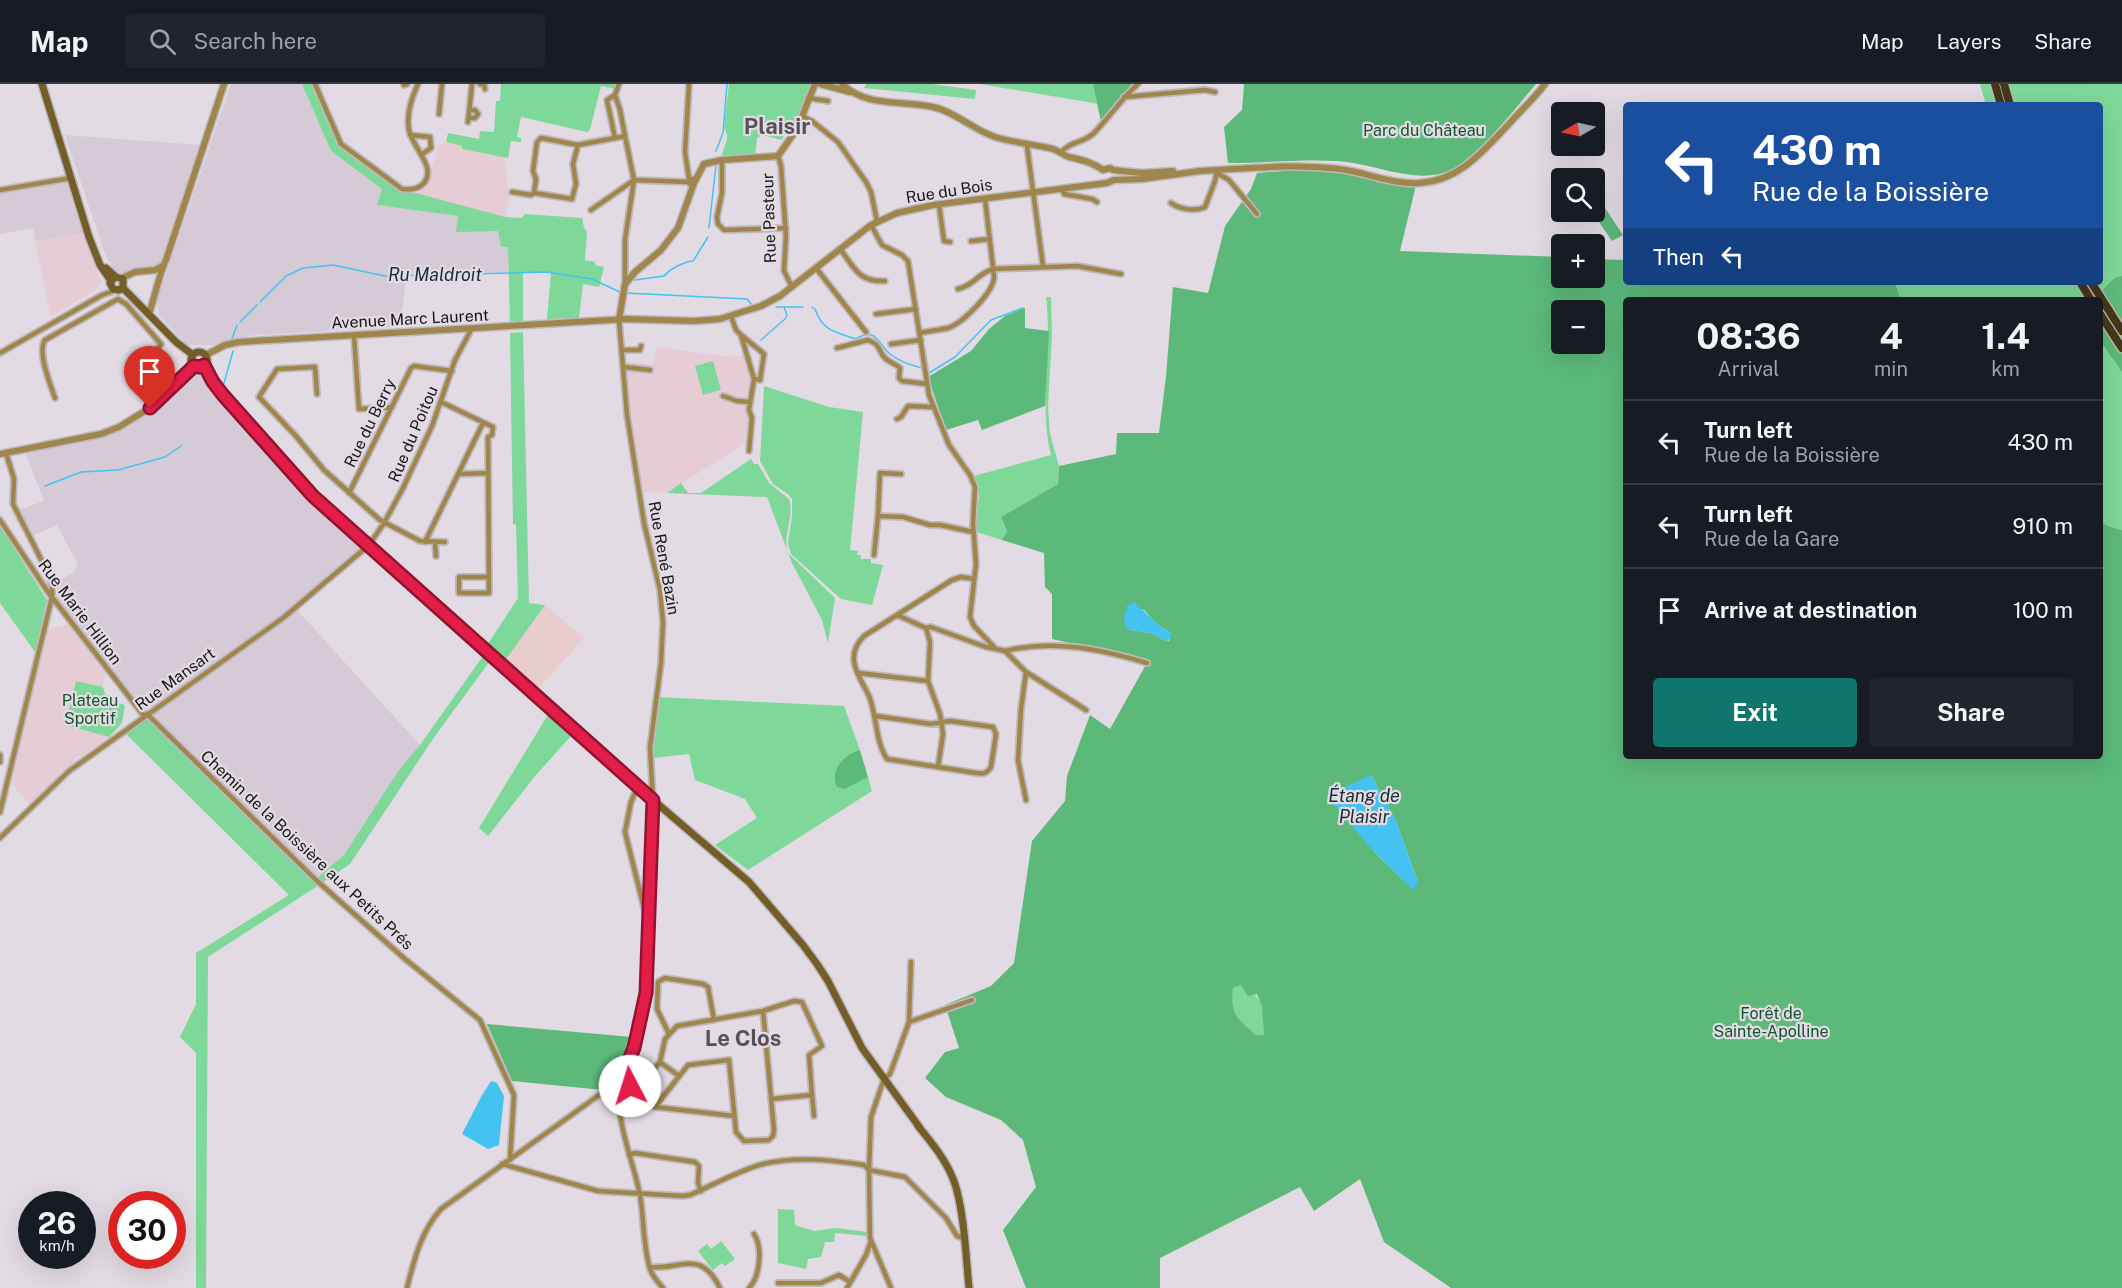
<!DOCTYPE html>
<meta charset="utf-8">
<style>
:root{--surface:#171b24;--page:#20242c;--text:#f1f3f6;--muted:#9ea1a6;--line:#363941;--accent:#0f766e}
body{margin:0;font-family:"Public Sans",sans-serif;background:var(--page);color:var(--text);height:100vh;display:flex;flex-direction:column;font-size:22px;white-space:nowrap}
*{box-sizing:border-box;margin:0}
p{font-size:20px;color:var(--muted)}
.icon{flex:none;width:33px;height:33px;fill:none;stroke:currentColor;stroke-width:2;stroke-linecap:round;stroke-linejoin:round}
.map{position:relative;flex:1;overflow:hidden}
.side{position:absolute;left:1623px;top:213px;width:480px;height:462px;display:flex;flex-direction:column;background:var(--surface);border-radius:6px;box-shadow:0 6px 24px #0002}
.side>*{flex:none}
.hud{position:absolute;left:1623px;top:18px;width:480px;height:183px;border-radius:6px;box-shadow:0 6px 24px #0002;background:#1a4fa0;color:#fff;overflow:hidden}
.needle{width:39px;rotate:261deg}
.buttons{position:absolute;left:1551px;top:18px;display:grid;gap:12px}
.buttons a{display:grid;place-items:center;width:54px;height:54px;border-radius:6px;background:var(--surface);box-shadow:0 6px 24px #0002;font-size:30px}
.speed{position:absolute;left:18px;top:1107px;display:flex;gap:12px;font-size:30px;font-weight:700;text-align:center}
.speed>*{display:grid;place-content:center;width:78px;height:78px;border-radius:50%;background:var(--surface);box-shadow:0 6px 24px #0002;line-height:1}
.speed small{font-size:15px;font-weight:400}
.speed .limit{border:9px solid #d22;background:#fff;color:#111}
.pin{position:absolute;display:grid;place-items:center;width:51px;height:51px;color:#fff;margin:-62px -26px;border-radius:50% 50% 50% 0;rotate:-45deg;box-shadow:0 0 6px #0007}
.pin .icon{rotate:45deg}
.me{position:absolute;width:66px;margin:-33px;rotate:355deg;stroke-linejoin:round;filter:drop-shadow(0 0 4px #0008)}
.turn{display:flex;align-items:center;gap:21px;height:126px;padding:0 30px;font-size:27px}
.turn .icon{width:78px;height:78px;stroke-width:2.5}
.turn b{display:block;font-size:42px;line-height:51px}
.then{display:flex;align-items:center;height:57px;padding:0 30px;background:#0003;gap:12px;font-size:22px}
.eta{display:flex;justify-content:space-evenly;align-items:center;height:102px;text-align:center}
.eta b{font-size:36px;font-weight:700;line-height:42px}
.primary-button{display:flex;gap:12px;margin-top:auto;padding:12px 30px}
.primary-button a{flex:1;height:69px;border-radius:6px;background:var(--accent);color:#fff;font-size:24px;font-weight:700;line-height:69px;text-align:center}
.primary-button a+a{background:var(--page);color:var(--text)}
ul{padding:0;list-style:none}
li{display:flex;align-items:center;gap:18px;height:84px;padding:0 30px;border-top:2px solid var(--line)}
li div{flex:1}
li b{display:block;font-size:22px}
li em{font-style:normal}
header{display:flex;align-items:center;gap:36px;box-sizing:border-box;height:84px;padding:0 30px;background:var(--surface);border-bottom:2px solid var(--line)}
header strong{font-size:28px}
nav{display:flex;gap:33px;margin-inline-start:auto;font-size:21px}
.search{width:420px;height:54px;background:var(--page);display:flex;align-items:center;gap:15px;box-sizing:border-box;padding:0 21px;border-radius:6px;color:var(--muted);font-size:22px}
.map>svg:first-child{display:block}
.built{fill:#d6cad6}
.industrial{fill:#e8cdcc}
.education{fill:#e6cdd5}
.green{fill:#7ed899}
.forest{fill:#5cb97a;fill-rule:evenodd}
.water{fill:#44c3f3}
.lines{fill:none;stroke-linecap:round;stroke-linejoin:round}
.stream{stroke:#44c3f3;stroke-width:1.5}
.minor-casing{stroke:#beb8be;stroke-width:8}
.tertiary-casing{stroke:#beb8be;stroke-width:9}
.secondary-casing{stroke:#beb8be;stroke-width:10}
.trunk-casing{stroke:#beb8be;stroke-width:11}
.minor{stroke:#9f864a;stroke-width:4.5}
.tertiary{stroke:#9f864a;stroke-width:6}
.secondary{stroke:#735e28;stroke-width:7}
.trunk{stroke:#443817;stroke-width:8}
.route-casing{stroke:#92132f;stroke-width:15}
.route{stroke:#e11d48;stroke-width:10}
.labels{text-anchor:middle;dominant-baseline:central;stroke-width:4.5;stroke-linejoin:round;paint-order:stroke}
.park-label{font-size:16px;fill:#10552c;stroke:#e3dbe3}
.street-label{font-size:16px;fill:#181618;stroke:#e3dbe3}
.water-label{font-size:18px;font-style:italic;fill:#182d36;stroke:#e3dbe3}
.district-label{font-size:22px;font-weight:bold;fill:#575157;stroke:#e3dbe3}
</style>
<header>
<strong>Map</strong>
<div class="search"><svg class="icon" aria-label="search" viewBox="0 0 24 24"><circle cx="10" cy="10" r="6"/><path d="M15 15l6 6"/></svg>Search here</div>
<nav><a>Map</a><a>Layers</a><a>Share</a></nav>
</header>
<div class="map">
<svg width="2122" height="1204" viewBox="0 0 2122 1204">
<rect width="100%" height="100%" fill="#e3dbe3"/>
<path class="built" d="M231,0H302L331,67L382,105L377,121L458,132L498,147L508,163V188L407,189L400,243L256,251L226,256L216,261H187L159,231L157,217Z
M65,51L200,61L164,172L159,179L152,182L134,184L120,191L114,185L106,173Z
M69,94L86,149L35,157L33,144L0,150V106Z
M192,288L199,289L307,413L361,463L298,527L420,661L344,771L317,794L137,618L57,514L56,499L73,488L78,481L57,441L32,452L19,426L44,417L25,368L102,352L128,343L155,323Z"/>
<path class="industrial" d="M545,521L584,554L537,606L504,578Z"/>
<path class="education" d="M446,58L462,62V65L504,73L509,112L505,133L414,110L426,101L439,61Z
M86,149L101,198L96,206L51,233L35,157Z
M656,263L732,273L744,271L750,295L746,328L750,335L745,359L667,409L641,408L629,326L624,278L653,280Z
M68,540L105,587L103,603L76,597L65,641L109,653L80,673H77L76,676L29,721L9,696L45,546Z"/>
<path class="green" d="M302,0H313L338,60L397,104L505,133L521,134L525,130L582,134L584,144L587,148L585,176L595,178V181L604,183L599,203L583,200L579,234L547,235L551,188H523V237H510L508,163H501L498,147L456,148L458,132L377,121L382,105L331,67Z
M501,0H616L615,5L601,2L590,46L587,48L521,33L517,53L521,54V58L511,57L508,74L462,65V62L446,58L448,49L479,55L480,47L494,48L496,17H500Z
M729,0H811L795,43L785,49L782,56L762,51L757,54L755,72L722,74C722,61 732,57 724,44Z
M866,0H932L976,6L975,15L864,4Z
M980,0H1093L1099,20Z
M1980,0H2122V192L2114,194L2093,216H1901L1895,198H2100V21H1986Z
M1046,213H1051L1052,252L1048,323L1050,350L1059,382L1058,400L1001,433L1007,447L1002,456L976,448L979,411L974,392L1051,371C1038,318 1053,266 1046,213Z
M523,248L529,519L545,521L504,578L487,561L518,514L516,441L513,440L510,249Z
M2100,257L2122,288V446L2108,442L2100,437Z
M713,277L721,306L703,311L695,282Z
M764,302L829,323L863,328L850,466L858,467L857,471H861V475H871V479L883,481L872,521L841,515L791,470L788,459L792,432V415L788,410L773,400L760,377Z
M751,375L754,380H758L769,399L789,415C795,433 782,451 788,469L835,514L828,559L822,536L792,479L767,413L667,409L681,399L688,409H701Z
M0,442L47,516L35,568L0,519Z
M483,572L490,577L435,652L350,780L322,799L317,794L344,771L399,686L420,661Z
M76,597L103,603L105,610L116,614L115,618L125,621L122,639L109,653L65,641Z
M657,613L844,622L860,666L853,668L845,705L868,693L872,707L748,786L715,761L757,734L745,715L695,696L689,670L653,674L652,665Z
M549,629L572,651L536,691L488,752L479,744Z
M147,630L319,801L208,873L206,1204H196V969L180,953L196,920V869L289,811L123,647Z
M1241,901C1267,916 1262,923 1264,951H1256C1238,933 1230,931 1232,904Z
M778,1125L794,1126L795,1141L814,1147L835,1144L868,1148V1152L835,1149L834,1158H825L821,1173L808,1175L806,1185L778,1179Z
M721,1157L735,1175L725,1182L722,1179L713,1186L698,1167L707,1160L711,1165Z"/>
<path class="forest" d="M1093,0H1132L1101,38Z
M1244,0H1536C1515,25 1481,69 1453,85C1418,103 1375,79 1337,77C1301,75 1264,79 1228,79L1224,43L1242,26Z
M1322,84L1417,97L1400,167L1561,173L1562,194H1594L1595,175L1625,176L1626,198H1895L1901,216H1626V672H2100V437L2108,442L2122,446V1204H1451L1384,1158L1360,1095L1314,1127L1300,1103L1160,1174V1204H1026L1003,1146L1036,1103L1023,1056L1001,1036L946,1013L925,994L945,968L959,964L945,921L991,902L1014,879L1032,757L1065,717L1067,692L1090,631L1110,645L1148,577L1052,555V510L1045,503L1044,469L1002,456L1007,447L1001,433L1058,400L1059,382L1116,370L1117,349H1159L1166,293L1173,203L1208,209L1225,142L1251,105L1257,89ZM1562,226H1594V260H1562ZM1128,521L1144,526L1158,541L1171,549L1169,557L1164,556L1151,549L1130,546L1125,540ZM1371,691L1396,737L1417,796L1413,805L1378,772L1349,737ZM1241,901L1248,912L1257,910L1262,923L1264,951H1256C1237,933 1230,931 1233,904Z
M1603,121L1623,151L1612,157L1593,129Z
M2122,192V288L2100,257V216H2093L2114,194Z
M1025,224V244L1049,247L1045,322L982,346L978,336L946,346L928,293L971,267L989,245L1005,232Z
M860,666L868,693L845,705L837,703C829,687 844,670 860,666Z
M487,940L632,953L613,1007L512,997Z"/>
<path class="water" d="M1134,518L1161,543L1171,549V554L1166,557L1151,549L1130,546L1126,544L1124,534L1128,521Z
M1371,691L1396,737L1418,799L1415,804L1413,805C1381,777 1353,745 1327,711Z
M491,997L497,999L504,1012L499,1061L488,1065L462,1050L481,1013Z"/>
<g class="lines">
<path class="stream" d="M716,67L723,49L727,0
M709,144L716,81
M635,196L664,192C670,185 683,178 693,177L708,153
M626,209L747,215L752,221
M260,218L286,192L303,184L333,181L385,192L546,188L592,195L620,208
M776,223H803
M812,223L815,225C823,248 836,248 856,255C876,242 878,260 890,270C900,278 911,281 922,284
M240,238L257,221
M232,255L237,241
M761,256L785,235L787,231L784,223
M927,285L929,289L955,273L991,236L1023,224
M224,299L233,267
M45,402L81,388L118,386L165,373L181,362"/>
<defs>
<path id="minor" d="M315,0L341,60L402,105C410,106 418,106 424,99C437,83 412,63 409,46C406,30 411,15 418,0
M480,0H484L485,5
M689,0L685,68L689,95H695
M404,1L407,0
M615,11L620,26L625,52L615,54L607,16Z
M615,11L619,0
M1124,13L1205,6L1215,8
M808,14L828,17
M439,30L442,0
M802,32L812,37L838,58L866,98L871,108L877,137
M469,34H475L478,30L475,26H470
M468,38L472,0
M410,51L430,53L431,64L421,71
M625,52L634,96L625,156V200
M578,61L573,80L576,100L572,115L534,109L536,95L533,87L537,58L541,54L578,61L615,54
M1027,62L1043,182
M1061,69C1068,58 1083,59 1093,50C1109,34 1121,15 1138,0
M778,72L781,82L786,152L784,187L792,203
M722,76V109L717,133L718,140L724,146L786,144
M1217,89L1229,96L1257,130
M634,96L688,98L691,101
M1062,105L1064,110L1092,115L1097,118
M0,106L71,94
M512,108L531,111L534,109
M1171,119C1179,125 1195,128 1205,123L1215,97L1217,86
M939,121L944,157L950,158
M591,126L634,96
M871,141L882,161L902,171L908,177L929,311L949,361L970,391L975,403L973,440L976,480L970,533L974,542L996,565L1005,567L1026,588L1086,626
M971,157L990,155
M840,165C855,184 858,198 885,197
M816,184L866,248
M958,205C975,201 978,189 993,185L1077,182L1121,190
M876,230L916,225
M731,232L736,246L741,251
M619,236L627,331L644,439L660,506L663,538L661,579L650,664L653,716L647,896L638,953L622,993
M920,249C929,247 939,246 948,244C963,239 995,207 994,192L985,115
M741,251L764,270L760,296L754,295Z
M354,252L359,325L392,323
M891,260L921,256
M837,264L868,256C882,261 877,267 886,275C891,279 896,280 900,284L899,294L902,297L927,300
M622,266H640L641,262
M0,269L102,211L116,206
M624,283L650,286
M317,310L315,283L277,285L259,313L295,351L324,386L380,436L420,457L445,458
M723,312L737,317L750,318
M55,314C50,300 37,268 45,256L118,215L126,220L161,260L143,287
M441,318L493,343L492,351L488,353C488,405 489,457 489,509H459V493H489
M897,335L901,333L908,322L933,323
M749,367L752,334L749,326L754,295
M459,390L488,389
M349,409L411,284L414,282L452,287
M878,432L880,389L901,390
M0,436L48,508L144,632
M425,458L482,341V338
M435,458L436,472
M874,471L878,432L903,433L930,441H940L973,448
M897,531L926,544L931,543L986,563L996,565
M926,544L930,558L928,597L940,630L943,650L938,683
M1005,567C1053,555 1100,565 1147,579
M858,589L928,597
M147,630L316,796L405,875L480,936L514,1011L510,1076
M876,632L931,640L950,637L993,643L996,650L991,683C986,690 984,690 976,689L887,675C875,657 877,631 869,612C864,601 855,589 854,577C853,567 857,559 864,552L952,496L961,493L974,495
M0,671V678
M638,702L631,718L625,748L647,836
M1026,716L1018,676L1021,625L1026,588
M0,728L52,513V501L49,491L13,420L14,395L6,369
M0,754L69,687L283,534L369,461L384,439L403,404L432,342L455,276L472,244
M909,938L972,916
M669,950L657,925L658,898L665,894L703,900L708,903L714,936
M660,978L679,992
M614 1000a7 7 0 1 1 14 0a7 7 0 1 1-14 0Z
M627,1002H639L660,978L665,955L677,942L763,927L794,917L802,918L822,962L809,971L812,1011L771,1015
M619,1007C617,1042 633,1076 640,1111C644,1135 643,1162 650,1185C653,1193 658,1198 663,1204
M812,1011L814,1032
M734,1032L655,1023L688,981L729,976L736,1048L744,1057L769,1056L773,1052L774,1046L763,927
M629,1071L635,1069L695,1078L699,1082L698,1099L701,1107
M502,1080L598,1107L683,1112L690,1111C713,1101 740,1086 763,1080C796,1072 831,1076 864,1081L869,1086L905,1093L946,1134L957,1152L963,1154
M650,1183C681,1186 700,1164 720,1204
M778,1199H821L839,1191L850,1198
M407,1204C414,1176 421,1147 441,1125L606,1006L615,1003
M749,1204C760,1193 763,1163 754,1150
M847,1204L866,1171L871,1157
M891,1204L870,1154L869,1086L871,1033L884,995L890,990L909,938L911,878"/>
<path id="tertiary" d="M820,0L850,8
M842,0C868,25 905,15 937,24C958,30 974,46 995,53C1014,59 1034,60 1053,65C1059,67 1063,71 1069,73C1082,76 1092,78 1103,86
M1103,86L1110,84L1113,86L1142,89L1173,87
M1198,87C1244,85 1293,79 1339,85C1366,88 1393,101 1420,99C1459,97 1483,67 1508,41C1520,27 1534,15 1545,0
M122,194L135,188L155,186L162,182
M149,230C153,219 161,184 166,176L224,0
M619,236L625,200L635,188L661,166L678,144L694,99L704,80L722,76L778,72L797,45L815,0
M206,271L225,261L239,258L627,235L694,237L720,235L761,222L780,212L871,141L897,129L933,121L1107,99L1114,96L1142,95L1200,87
M0,370L101,350L119,343L148,325L194,282"/>
<path id="secondary" d="M42,0L89,153L100,181L111,197
M106,184L116,193L123,195V204
M114,194L110,199L113,205L119,206L123,204
M123,204L176,258L193,271
M191 276a8 8 0 1 1 16 0a8 8 0 1 1-16 0Z
M204,281L213,298L223,311L313,412L653,716L749,798L803,861L817,880L828,897L862,964L920,1044
M918,1042C932,1059 946,1076 954,1097C964,1125 966,1173 969,1204"/>
<path id="trunk" d="M1995,0L2001,21
M2004,0L2010,21
M2080,198L2091,216
M2091,198L2122,247
M2100,230L2122,264"/>
</defs>
<use href="#minor" class="minor-casing"/>
<use href="#tertiary" class="tertiary-casing"/>
<use href="#secondary" class="secondary-casing"/>
<use href="#trunk" class="trunk-casing"/>
<use href="#minor" class="minor"/>
<use href="#tertiary" class="tertiary"/>
<use href="#secondary" class="secondary"/>
<use href="#trunk" class="trunk"/>
</g>
<g class="lines">
<defs>
<path id="route" d="M150,324L194,282L200,283L204,281L213,298L223,311L313,412L653,716L646,909L634,964L622,993L627,997V1002H630"/>
</defs>
<use href="#route" class="route-casing"/>
<use href="#route" class="route"/>
</g>
<g class="labels">
<g class="park-label">
<text x="1424" y="46">Parc du Château</text>
<text x="90" y="616">Plateau<tspan x="90" dy="18">Sportif</tspan></text>
<text x="1771" y="929">Forêt de<tspan x="1771" dy="18">Sainte-Apolline</tspan></text>
</g>
<g class="street-label">
<text transform="translate(949 107) rotate(-9)">Rue du Bois</text>
<text transform="translate(769 134) rotate(-92)">Rue Pasteur</text>
<text transform="translate(410 235) rotate(-3)">Avenue Marc Laurent</text>
<text transform="translate(370 339) rotate(-64)">Rue du Berry</text>
<text transform="translate(413 350) rotate(-67)">Rue du Poitou</text>
<text transform="translate(664 474) rotate(80)">Rue René Bazin</text>
<text transform="translate(80 528) rotate(53)">Rue Marie Hillion</text>
<text transform="translate(175 595) rotate(-36)">Rue Mansart</text>
<text transform="translate(307 766) rotate(43)">Chemin de la Boissière aux Petits Prés</text>
</g>
<g class="water-label">
<text x="435" y="190">Ru Maldroit</text>
<text x="1364" y="711">Étang de<tspan x="1364" dy="21">Plaisir</tspan></text>
</g>
<g class="district-label">
<text x="777" y="42">Plaisir</text>
<text x="743" y="954">Le Clos</text>
</g>
</g>
</svg>
<div class="buttons">
<a><svg class="needle" viewBox="-14 -14 28 28"><path d="M0-13l5 13h-10z" fill="#e53935"/><path d="M0 13l5-13h-10z" fill="#9ea1a6"/></svg></a>
<a><svg class="icon" aria-label="search" viewBox="0 0 24 24"><circle cx="10" cy="10" r="6"/><path d="M15 15l6 6"/></svg></a>
<a>+</a>
<a>−</a>
</div>
<div class="speed"><div>26<small>km/h</small></div><div class="limit">30</div></div>
<div class="pin" style="left:150px;top:324px;background:#d93025"><svg class="icon" aria-label="arrive" viewBox="0 0 24 24"><path d="M6 21V4h12l-3 4 3 4H6"/></svg></div>
<svg class="me" style="left:630px;top:1002px" viewBox="-20 -20 40 40"><circle r="19" fill="#fff"/><path d="M0-13L10 11 0 6-10 11z" fill="#e11d48"/></svg>
<div class="hud">
<div class="turn"><svg class="icon" aria-label="left" viewBox="0 0 24 24"><path d="M17 20v-9H6M10 6l-5 5 5 5"/></svg><div><b>430 m</b>Rue de la Boissière</div></div>
<div class="then">Then<svg class="icon" aria-label="left" viewBox="0 0 24 24"><path d="M17 20v-9H6M10 6l-5 5 5 5"/></svg></div>
</div>
<section class="side">
<div class="eta">
<div><b>08:36</b><p>Arrival</p></div>
<div><b>4</b><p>min</p></div>
<div><b>1.4</b><p>km</p></div>
</div>
<ul>
<li><svg class="icon" aria-label="left" viewBox="0 0 24 24"><path d="M17 20v-9H6M10 6l-5 5 5 5"/></svg><div><b>Turn left</b><p>Rue de la Boissière</p></div><em>430 m</em></li>
<li><svg class="icon" aria-label="left" viewBox="0 0 24 24"><path d="M17 20v-9H6M10 6l-5 5 5 5"/></svg><div><b>Turn left</b><p>Rue de la Gare</p></div><em>910 m</em></li>
<li><svg class="icon" aria-label="arrive" viewBox="0 0 24 24"><path d="M6 21V4h12l-3 4 3 4H6"/></svg><div><b>Arrive at destination</b></div><em>100 m</em></li>
</ul>
<div class="primary-button"><a>Exit</a><a>Share</a></div>
</section>
</div>
